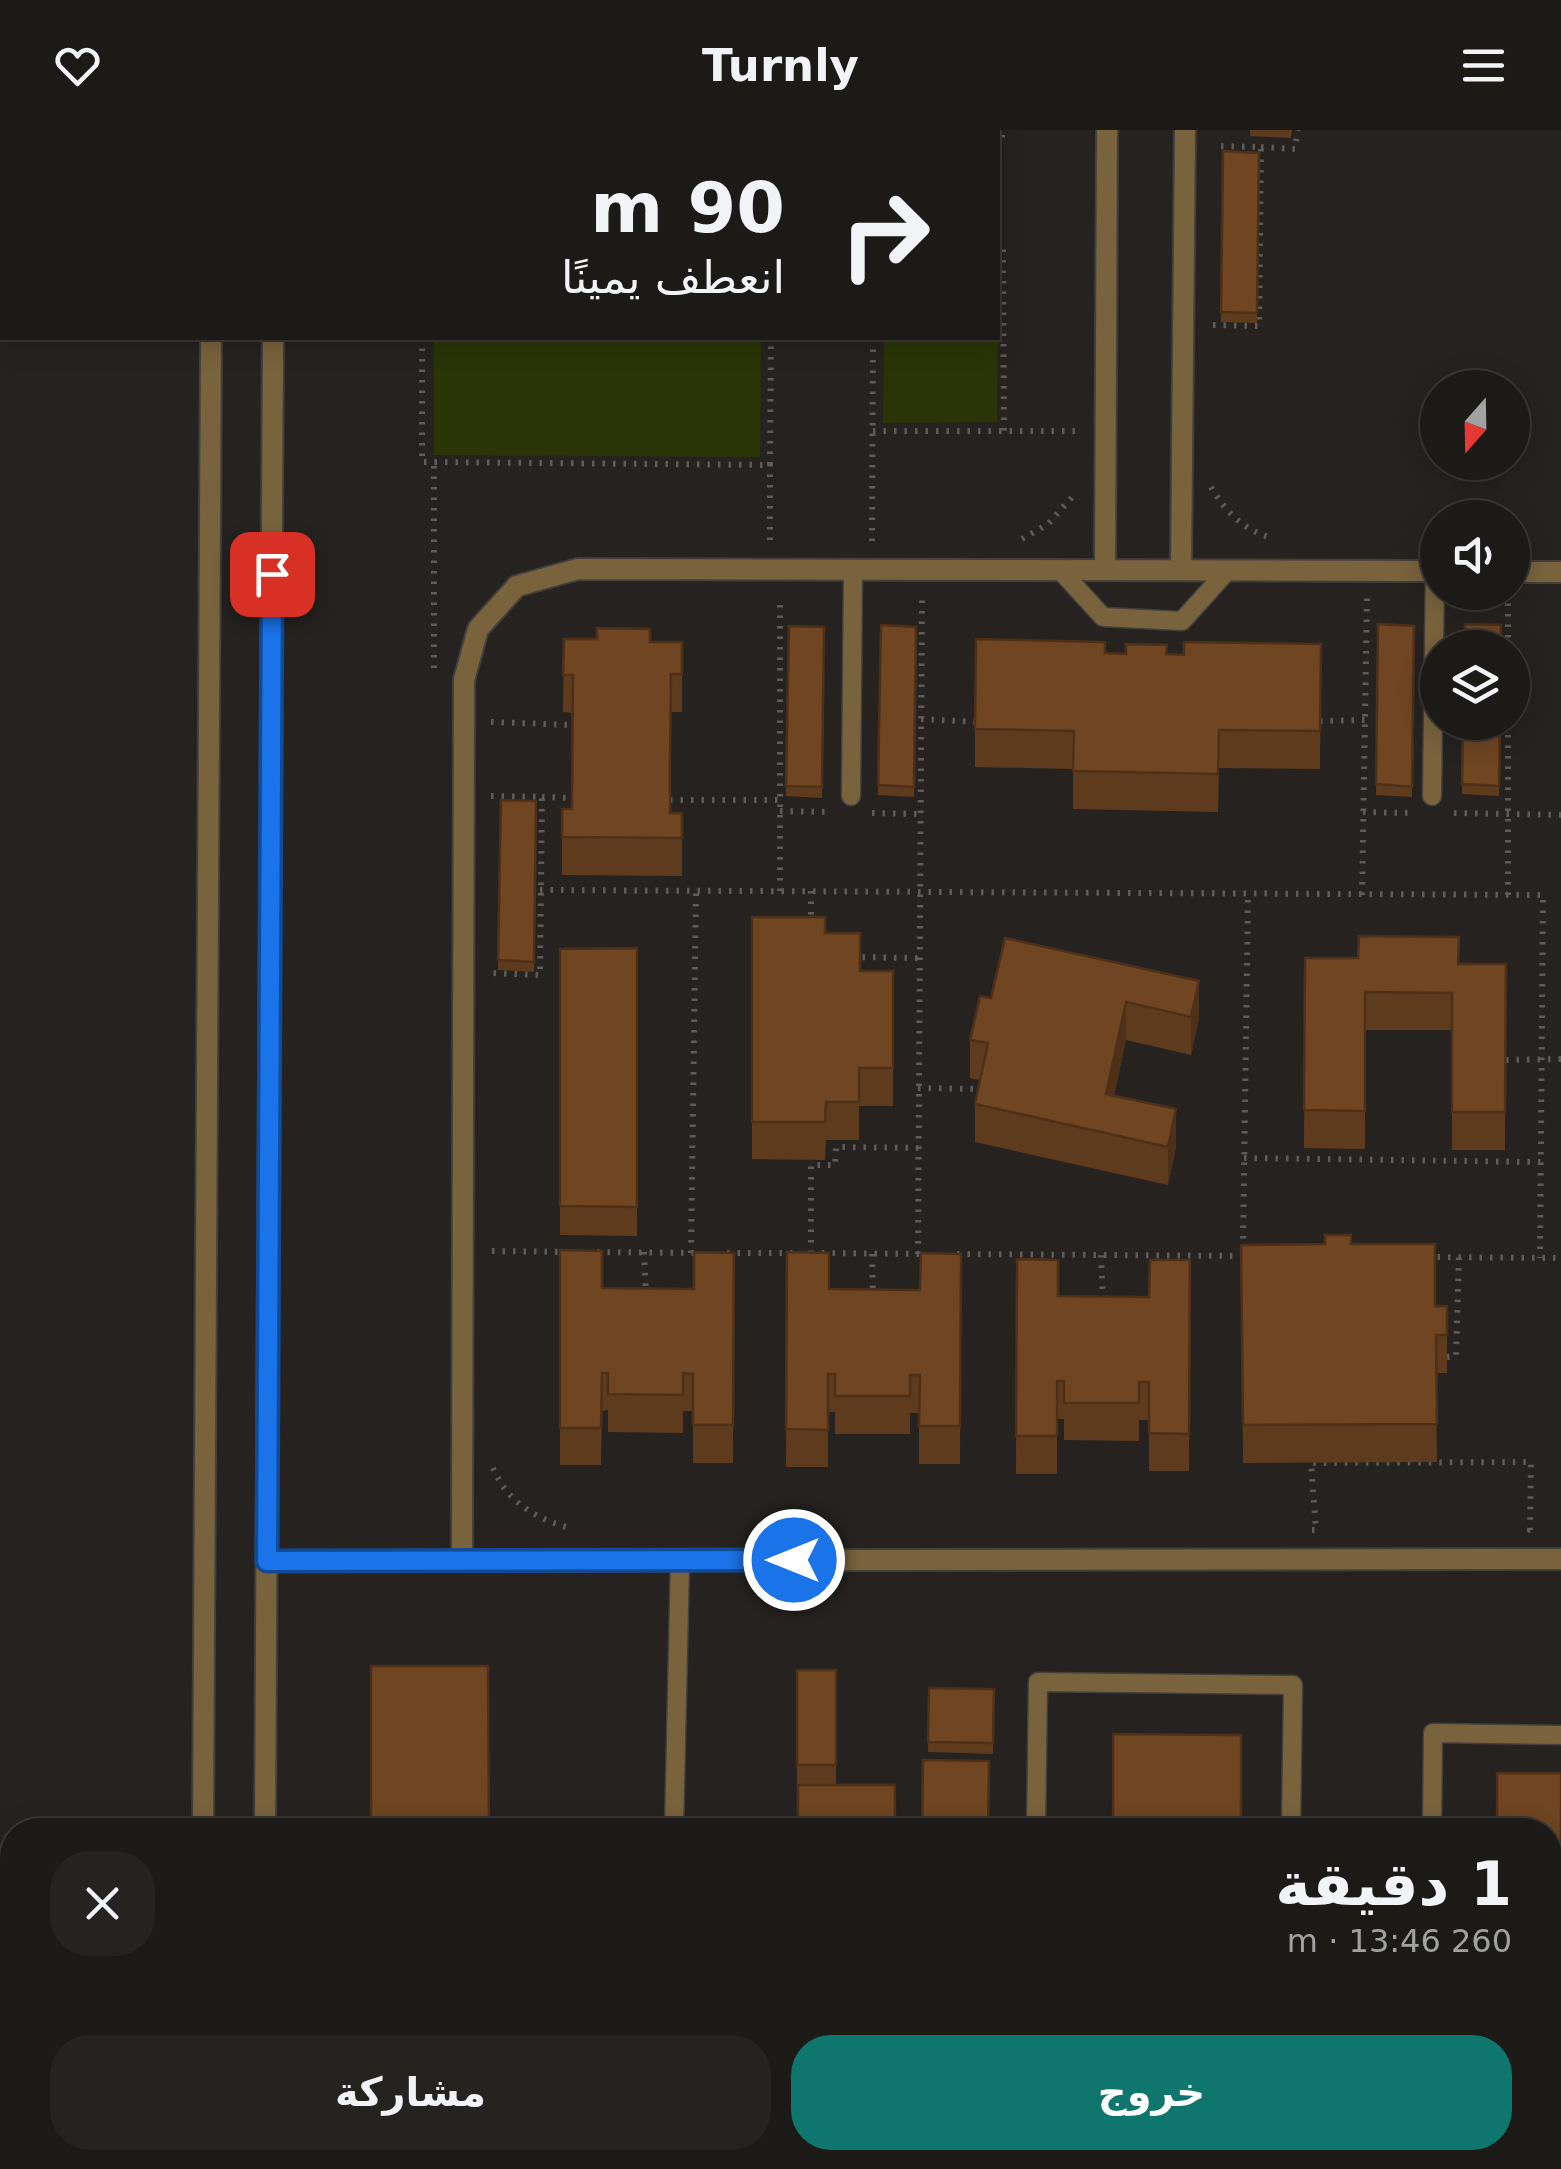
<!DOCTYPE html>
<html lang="ar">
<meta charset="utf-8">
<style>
:root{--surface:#1c1a17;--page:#252320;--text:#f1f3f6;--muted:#a0a1a1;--line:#3a3836;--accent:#0f766e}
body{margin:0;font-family:"DejaVu Sans","Noto Naskh Arabic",sans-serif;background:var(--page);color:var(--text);direction:rtl;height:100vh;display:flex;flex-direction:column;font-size:38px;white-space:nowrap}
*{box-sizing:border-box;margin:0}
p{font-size:32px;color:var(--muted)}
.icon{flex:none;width:55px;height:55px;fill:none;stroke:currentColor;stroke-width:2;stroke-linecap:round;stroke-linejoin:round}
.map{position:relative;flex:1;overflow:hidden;direction:ltr}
.panel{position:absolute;left:0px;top:1688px;width:1562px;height:352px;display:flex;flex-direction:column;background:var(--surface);border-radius:40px 40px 0 0;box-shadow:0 5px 25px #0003,0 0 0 2px var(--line);direction:rtl}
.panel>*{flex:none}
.hud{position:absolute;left:0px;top:0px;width:1000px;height:210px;box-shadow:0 5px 25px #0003,0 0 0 2px var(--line);direction:rtl;background:#1c1a17;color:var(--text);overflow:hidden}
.needle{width:65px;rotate:200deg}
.controls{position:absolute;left:1420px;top:240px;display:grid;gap:20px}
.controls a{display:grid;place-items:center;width:110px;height:110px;border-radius:50%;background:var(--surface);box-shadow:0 5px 25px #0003,0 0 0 2px var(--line);font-size:50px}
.pin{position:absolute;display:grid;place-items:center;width:85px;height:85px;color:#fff;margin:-42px;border-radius:20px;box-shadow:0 5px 15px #0006}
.me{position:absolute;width:110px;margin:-55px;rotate:270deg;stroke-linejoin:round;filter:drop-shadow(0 0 8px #0008)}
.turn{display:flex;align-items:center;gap:35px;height:210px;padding:0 50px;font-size:45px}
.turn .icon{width:130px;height:130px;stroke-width:2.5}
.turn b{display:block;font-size:70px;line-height:85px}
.round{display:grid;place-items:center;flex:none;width:105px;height:105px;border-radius:40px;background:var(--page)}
.summary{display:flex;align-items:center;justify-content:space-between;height:170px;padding:0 50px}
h1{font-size:60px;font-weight:600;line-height:75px}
.button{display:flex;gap:20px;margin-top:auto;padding:20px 50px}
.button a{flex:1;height:115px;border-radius:40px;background:var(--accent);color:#fff;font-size:40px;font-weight:600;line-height:115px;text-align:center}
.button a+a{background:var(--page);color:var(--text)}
header{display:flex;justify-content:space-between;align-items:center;height:130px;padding:0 50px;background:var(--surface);font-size:45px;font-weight:600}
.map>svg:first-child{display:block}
.green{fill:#2b3406}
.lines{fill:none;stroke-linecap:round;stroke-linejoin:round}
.service-casing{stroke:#423f3c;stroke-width:21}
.minor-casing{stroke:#423f3c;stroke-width:24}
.path{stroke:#5e5b59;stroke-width:6;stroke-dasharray:2.5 8;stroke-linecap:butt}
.service{stroke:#79633d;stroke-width:18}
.minor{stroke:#79633d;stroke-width:20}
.wall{fill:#5f3b1d}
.shaded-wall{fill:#4e3018}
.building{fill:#6f4522;stroke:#4e3018;stroke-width:2.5}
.route-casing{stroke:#114b97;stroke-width:25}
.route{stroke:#1a73e8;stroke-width:18}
</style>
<header><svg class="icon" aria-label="menu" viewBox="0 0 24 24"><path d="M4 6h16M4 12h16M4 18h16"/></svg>Turnly<svg class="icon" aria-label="heart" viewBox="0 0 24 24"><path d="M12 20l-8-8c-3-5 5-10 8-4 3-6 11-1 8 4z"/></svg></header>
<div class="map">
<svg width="1561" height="2039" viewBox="0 0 1561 2039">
<rect width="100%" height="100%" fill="#25221f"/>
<path class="green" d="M435,0H761V2H435Z
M998,120H999L997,292L883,293L884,208H998Z
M434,208H761L760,327L434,325Z"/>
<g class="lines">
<defs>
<path id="service" d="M1060,440L1103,487L1182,491L1228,440
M851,666L853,439
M1432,666L1435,441
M674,1700L680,1430
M1036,1700L1038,1552L1293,1555L1291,1700
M1432,1700L1433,1603L1561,1605
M1550,1841H1561
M666,2039L667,2028
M1031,2039V2028
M1428,2039V2028"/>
<path id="minor" d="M212,2V0
M274,2V0
M1105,440L1107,0
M1181,440L1185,0
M1512,442H1561
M267,1431L1561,1429
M462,1431L464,550L478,499L517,456L578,439L1438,441
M203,1700L211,208
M265,1700L273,208
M201,2039V2028
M264,2039V2028"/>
</defs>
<use href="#service" class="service-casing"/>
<use href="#minor" class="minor-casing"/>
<path class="path" d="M423,2V0
M772,2V0
M875,2V0
M998,14H1002V0
M1261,17L1295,19L1298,0
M998,114H1003L1004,302
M1213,195L1259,196L1261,17L1214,16
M422,208V332L770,335L771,208
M873,301H1080
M770,334V411
M1211,357C1226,382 1243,400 1272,408
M1022,409L1048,394L1073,366
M872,411L873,208
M1462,467H1495
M1508,518V469
M434,538V331
M921,589L976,592
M1320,591L1365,590
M491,592L573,595
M491,666L542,667L540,845L491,843
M542,667L573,668
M670,670H780
M780,681L829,682
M1363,682L1412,683
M872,683L920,684
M1454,683L1561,685
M540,760L1543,765L1540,1128
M780,761V467
M1362,765L1367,466
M1508,765V592
M811,795V761
M852,827L919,828
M1506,930L1561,929
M918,958L985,959
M1244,1028L1541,1032
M1243,1119L1248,764
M492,1121L565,1122
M597,1122L700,1123
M644,1122L646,1165
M691,1123L696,761
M727,1123H795
M811,1123V1035H835L836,1017L919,1018
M822,1123L925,1124
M872,1124L873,1166
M918,1124L922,465
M957,1124L1250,1126
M1101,1125L1103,1173
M1427,1127L1561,1128
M1447,1227L1456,1226L1459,1127
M493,1338C507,1372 536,1389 570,1398
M1312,1400H1316L1311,1333L1531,1332L1530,1400H1534"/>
<use href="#service" class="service"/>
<use href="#minor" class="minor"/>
</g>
<path class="wall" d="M1250,0H1292L1291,8L1250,6Z
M1223,21L1259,23L1257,193L1221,192Z
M1378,494L1414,496L1412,667L1376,665Z
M881,495L916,497L914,667L878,665Z
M789,496L824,497L822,668L786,666Z
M564,509L682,512V582H671L670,683H682V746L562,745V679H572L573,583L563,582Z
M1321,514L1320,639L1219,638L1218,682L1073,679V639L975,637V599L1105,523L1184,525Z
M1463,592H1500L1499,666L1462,664Z
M501,670L536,671L534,842L498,840Z
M752,787L825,803L860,841H893V976H859V1010H826L825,1030L752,1029Z
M1005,808L1199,889L1191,925L1126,910L1114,966L1176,1017L1168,1055L975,1012V974L980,950L970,948V910L991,868Z
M637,818V1106L560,1105V819Z
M1305,828L1506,834L1505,1020H1452V900H1365V1019L1304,1018Z
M1351,1114L1435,1176L1447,1189V1243H1436L1437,1332L1243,1333L1241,1115Z
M560,1120L602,1158L694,1159L734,1123L733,1333H693V1281H683V1303L608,1302V1280L602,1281L601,1335H560Z
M787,1122L829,1159L920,1160L961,1124L960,1334H919V1283H910V1304H835V1282H828V1337H786Z
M1017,1129L1058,1166L1149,1167L1190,1130L1189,1341H1149V1290H1139V1311L1064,1310V1289H1057V1344H1016Z
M797,1540H836V1655H797Z
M929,1558L994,1559L993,1624L928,1622Z
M1561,1643V1789H1550V1700Z
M1550,1870H1561V2016H1550Z"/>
<path class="shaded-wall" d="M1199,851V889L1191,925V887Z
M1126,872V910L1106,1002V964Z
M1176,979V1017L1168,1055V1017Z"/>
<path class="building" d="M1223,21L1259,23L1257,183L1221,182Z
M1378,494L1414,496L1412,657L1376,654Z
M1465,494L1501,495V518H1465Z
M881,495L916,497L914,657L878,655Z
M789,496L824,497L822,657L786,656Z
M597,498L650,499V512H682V544H671L670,632V683H682V708L562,707V679H572L573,545H563L564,509H597Z
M976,509L1105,512V523L1126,524V514L1167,515L1166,524L1184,525V512L1321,514L1320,601L1219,600L1218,644L1073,641L1074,601L975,599Z
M1463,592H1500L1499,656L1462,654Z
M501,670L536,671L534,832L498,830Z
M752,787H825V803H860V841H893V938H859V972H826L825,992H752Z
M1359,806L1459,807L1458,834H1506L1505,982H1452V863L1365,862V981L1304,980L1305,828H1358Z
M1005,808L1199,851L1191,887L1126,872L1106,964L1176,979L1168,1017L975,974L988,913L970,910L980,866L991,868Z
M637,818V1077L560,1076V819Z
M1325,1105H1351V1114H1435V1176H1447V1205H1436L1437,1294L1243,1295L1241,1115L1325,1114Z
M560,1120L602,1121V1158L694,1159V1122L734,1123L733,1295H693V1244L683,1243V1265L608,1264V1243H602L601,1298H560Z
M787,1122L829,1123V1159L920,1160L921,1123L961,1124L960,1296H919L920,1245H910V1266H835V1244H828V1300L786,1299Z
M1017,1129L1058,1130V1166L1149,1167L1150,1130H1190L1189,1304L1149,1303V1252H1139V1273H1064V1251H1057V1306H1016Z
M371,1536H488L489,1700H371Z
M797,1540H836V1635H797Z
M929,1558L994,1559L993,1613L928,1612Z
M1113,1604L1241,1605V1700H1113Z
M923,1630L989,1631L988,1700H922Z
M1497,1643H1561V1752L1550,1751V1700H1497Z
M798,1655H895V1700H798Z
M1550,1870H1561V1978H1550Z
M390,2028H484V2039H390Z
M795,2028H892V2039H795Z"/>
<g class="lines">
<defs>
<path id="route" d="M272,444L267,1431L794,1430"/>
</defs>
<use href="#route" class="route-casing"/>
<use href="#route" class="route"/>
</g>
</svg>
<div class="controls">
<a><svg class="needle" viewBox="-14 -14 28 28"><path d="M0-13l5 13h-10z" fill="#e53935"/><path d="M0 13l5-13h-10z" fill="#a0a1a1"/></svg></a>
<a><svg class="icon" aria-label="sound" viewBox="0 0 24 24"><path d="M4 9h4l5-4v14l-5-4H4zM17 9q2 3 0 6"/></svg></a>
<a><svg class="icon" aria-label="layers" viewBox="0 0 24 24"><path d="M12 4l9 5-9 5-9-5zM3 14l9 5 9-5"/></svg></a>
</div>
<div class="pin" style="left:272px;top:444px;background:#d93025"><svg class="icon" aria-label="arrive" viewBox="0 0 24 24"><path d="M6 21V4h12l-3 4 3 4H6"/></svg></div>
<svg class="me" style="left:794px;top:1430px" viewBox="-20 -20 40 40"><circle r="17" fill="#1a73e8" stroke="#fff" stroke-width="3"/><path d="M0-11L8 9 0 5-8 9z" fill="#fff"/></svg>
<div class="hud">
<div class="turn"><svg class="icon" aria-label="right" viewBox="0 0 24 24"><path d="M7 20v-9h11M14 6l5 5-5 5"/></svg><div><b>90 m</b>انعطف يمينًا</div></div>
</div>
<section class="panel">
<div class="summary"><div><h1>1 دقيقة</h1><p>260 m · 13:46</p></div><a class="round"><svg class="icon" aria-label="close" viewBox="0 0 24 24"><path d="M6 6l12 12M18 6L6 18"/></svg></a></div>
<div class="button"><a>خروج</a><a>مشاركة</a></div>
</section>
</div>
